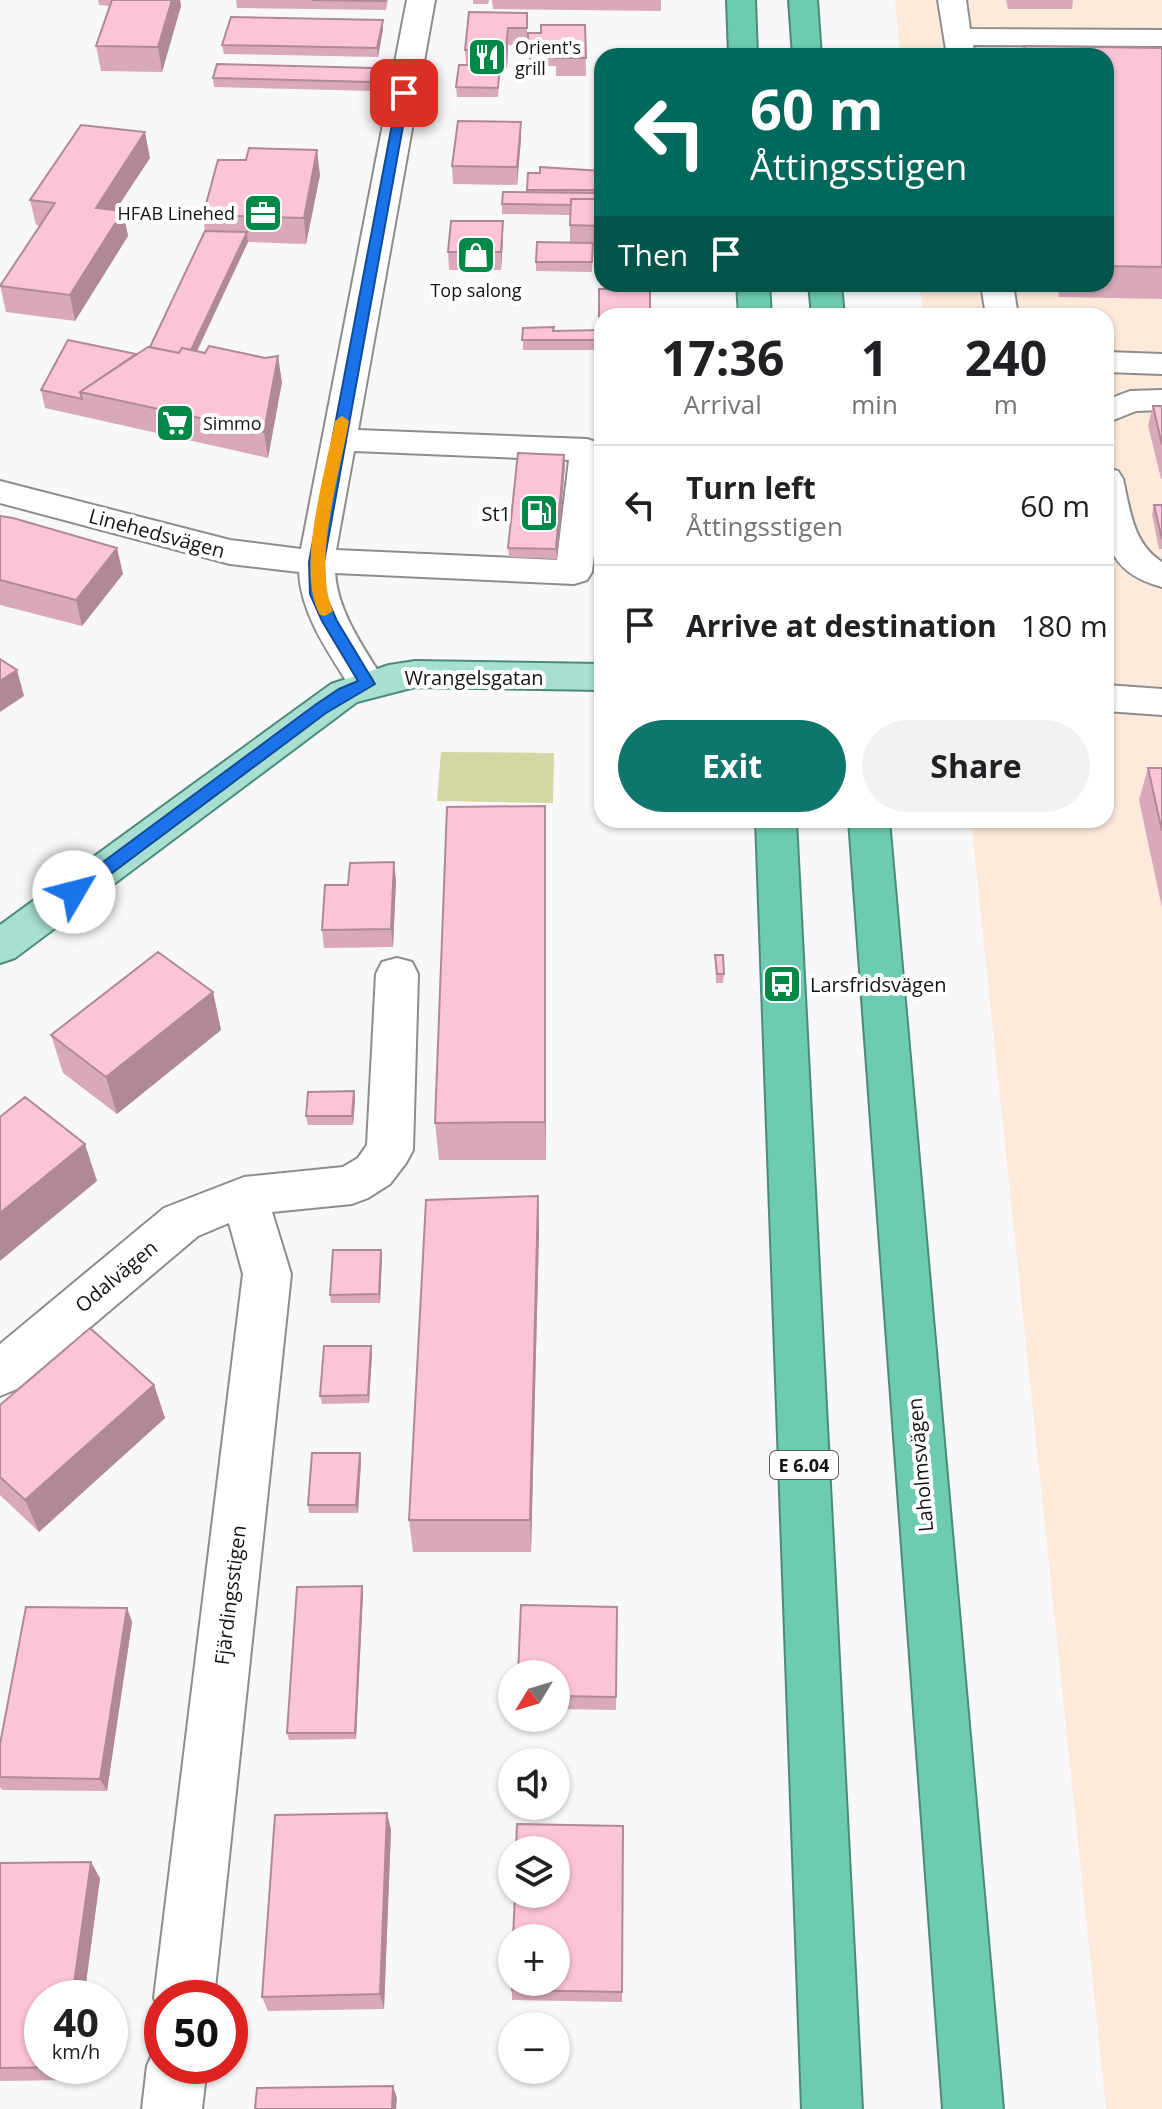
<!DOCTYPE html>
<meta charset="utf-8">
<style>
:root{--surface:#fff;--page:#f2f2f2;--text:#202124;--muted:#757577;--line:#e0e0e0;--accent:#0f766e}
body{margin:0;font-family:"Open Sans",sans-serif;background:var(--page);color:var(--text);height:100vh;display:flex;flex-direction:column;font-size:30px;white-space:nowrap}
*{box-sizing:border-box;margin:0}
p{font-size:26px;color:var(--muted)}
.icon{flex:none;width:44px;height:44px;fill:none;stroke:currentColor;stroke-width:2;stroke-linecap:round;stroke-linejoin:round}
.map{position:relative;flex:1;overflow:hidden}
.drawer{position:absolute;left:594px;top:308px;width:520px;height:520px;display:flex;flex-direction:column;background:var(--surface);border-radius:24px;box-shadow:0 2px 6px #0004}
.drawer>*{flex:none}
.banner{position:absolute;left:594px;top:48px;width:520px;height:244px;border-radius:24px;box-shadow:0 2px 6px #0004;background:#00695c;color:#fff;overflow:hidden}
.needle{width:52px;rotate:232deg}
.buttons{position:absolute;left:498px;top:1660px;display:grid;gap:16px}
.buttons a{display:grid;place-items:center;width:72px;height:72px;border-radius:50%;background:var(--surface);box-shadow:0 2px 6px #0004;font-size:40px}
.speed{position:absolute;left:24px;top:1980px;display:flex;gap:16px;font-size:40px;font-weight:700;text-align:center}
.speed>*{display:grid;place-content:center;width:104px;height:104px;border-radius:50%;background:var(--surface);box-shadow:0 2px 6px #0004;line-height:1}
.speed small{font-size:20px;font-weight:400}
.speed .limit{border:12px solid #d22;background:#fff;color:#111}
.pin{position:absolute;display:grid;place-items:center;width:68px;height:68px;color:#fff;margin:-34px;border-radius:16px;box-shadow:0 4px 12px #0006}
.me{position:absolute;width:88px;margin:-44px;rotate:53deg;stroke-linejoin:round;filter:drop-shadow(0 0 6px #0008)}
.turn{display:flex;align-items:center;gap:28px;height:168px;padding:0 24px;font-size:36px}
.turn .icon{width:104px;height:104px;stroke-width:2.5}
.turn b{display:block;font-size:56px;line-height:68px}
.then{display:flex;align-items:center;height:76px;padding:0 24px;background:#0003;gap:16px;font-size:30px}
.eta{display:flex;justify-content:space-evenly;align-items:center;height:136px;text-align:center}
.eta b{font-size:48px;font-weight:700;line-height:56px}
.action{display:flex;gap:16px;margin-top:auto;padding:16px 24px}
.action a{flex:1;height:92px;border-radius:48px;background:var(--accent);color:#fff;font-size:32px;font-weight:700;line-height:92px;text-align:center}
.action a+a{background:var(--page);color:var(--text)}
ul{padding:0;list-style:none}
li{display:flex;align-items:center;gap:24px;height:120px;padding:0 24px;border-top:2px solid var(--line)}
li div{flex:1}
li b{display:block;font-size:30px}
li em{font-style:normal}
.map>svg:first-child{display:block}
.industrial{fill:#feeadb}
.green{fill:#d4d6a3}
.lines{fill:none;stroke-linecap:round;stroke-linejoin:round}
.minor-casing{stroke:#8d8d8e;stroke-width:4}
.major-casing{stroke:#4d8b79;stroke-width:4}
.highway-casing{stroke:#4d8b79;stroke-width:4}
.minor{fill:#fff;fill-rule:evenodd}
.major{fill:#a7e0d0;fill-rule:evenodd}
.highway{fill:#6ccbb0;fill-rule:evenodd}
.wall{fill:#d9a9bb}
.shaded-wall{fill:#b08998}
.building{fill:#fcc4d9;stroke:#b08998;stroke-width:2}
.route{fill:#1a73e8;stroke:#114b97;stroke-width:2}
.slow{fill:#f59e0b}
.labels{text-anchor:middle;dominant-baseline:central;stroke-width:8;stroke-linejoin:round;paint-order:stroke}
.far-poi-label{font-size:18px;fill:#131314;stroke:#fff;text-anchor:start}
.shield{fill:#fff;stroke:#5a5a5a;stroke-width:2}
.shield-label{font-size:18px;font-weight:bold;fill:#131314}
.poi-label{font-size:20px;fill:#131314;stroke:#fff;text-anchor:end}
.street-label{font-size:20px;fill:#131314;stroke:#fff}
</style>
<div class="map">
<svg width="1162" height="2109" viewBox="0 0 1162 2109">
<rect width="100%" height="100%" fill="#f8f8fa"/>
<path class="industrial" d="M895,0H1162V2109H1106L971,820H1106V316H923L920,284H1106V56H900Z"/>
<path class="green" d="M441,752L554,753L553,803L437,801Z"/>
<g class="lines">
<defs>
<path id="minor" d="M407,0H435L358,430L587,439L599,443C609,462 595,546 592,572L587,580L574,584L335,573C338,614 365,649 386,684L380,693L367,697L354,693C331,656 301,616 299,572L230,564L0,503V481L230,540L301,549ZM354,451L569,460L557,560L336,550Z
M938,0H966L970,29L1162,30V46L973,45L975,56H947Z
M981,284H1013L1018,316H986Z
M1106,352L1162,354V374L1106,372Z
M1162,390V410L1136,411L1106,423V400L1130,391Z
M1106,468L1118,471L1123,479C1130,510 1133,544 1162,562V587C1095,569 1106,525 1106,468Z
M1106,685L1162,689V715L1106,711Z
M397,958L412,962L418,974L413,1150L406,1163L390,1184L368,1198L352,1204L272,1212L291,1274L214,1998H162V2016L154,1998L243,1274L229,1223L198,1236L17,1389L0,1396V1344L164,1208L244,1177L343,1167L358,1158L367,1145L376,974L382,962Z
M162,2042V2066H207L202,2109H142L147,2066L156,2045Z"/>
<path id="major" d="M415,661L602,664V690L415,687L357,702L15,958L0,963V925L331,684L389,665Z"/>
<path id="highway" d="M727,0H755L757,56H729Z
M789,0H817L821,56H793Z
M737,284H769L771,316H739Z
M809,284H841L844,316H812Z
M756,820H796L862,2109H802Z
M849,820H889L1003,2109H943Z"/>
</defs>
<use href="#minor" class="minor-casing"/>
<use href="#major" class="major-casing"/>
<use href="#highway" class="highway-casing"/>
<use href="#minor" class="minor"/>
<use href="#major" class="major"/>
<use href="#highway" class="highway"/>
</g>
<path class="wall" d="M98,0H180L181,6L162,72L101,71L96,46L110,6L99,5Z
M236,0H388L386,10L237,8Z
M473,0H489L488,4H473Z
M492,0H661V11L493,9Z
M1006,0H1073L1072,9H1008Z
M527,13V46L508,45L507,68H500L498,97H457L456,87L466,65L465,50Z
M383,20V29L378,57L224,54L222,45Z
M585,25L586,76H556V66H538V60H529L528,33H541Z
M1024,46L1162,48V299L1059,297L1057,284H1106V56H1022Z
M375,77L373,91L214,87L213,78Z
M521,139L517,185L453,184L452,166Z
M598,140H602V244H593L592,272L536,271V262L570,242V215L502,214V204L527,192L528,173L597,170Z
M150,158L116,210L123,211L128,236L75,321L6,312L0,285L40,226L36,225L30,200Z
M320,175L306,244L248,242L196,351L282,382L268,458L45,408L41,390L136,354L150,347L205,231L203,215Z
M503,240L501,270H449L448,252Z
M599,289L602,316V327H599Z
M523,328L554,331L602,330V350H523Z
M1153,406H1162V479H1161L1148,425Z
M565,465L557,559L509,557L508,548Z
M1154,505H1162V549H1159L1152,515Z
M0,516L123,574L82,626L0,605Z
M1148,768H1162V908L1139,800Z
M546,846V1160H439L435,1123Z
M396,880L393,947L324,948L322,930L348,885Z
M715,955L724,974L723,983H716Z
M213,992L221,1030L117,1114L63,1073L51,1035Z
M354,1091L355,1100L353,1125H308L306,1116Z
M538,1196L539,1232L531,1552H413L409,1520Z
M382,1258L380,1303H331L330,1295Z
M372,1354L369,1403L322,1404L320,1396Z
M154,1385L165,1418L39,1532L0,1495V1405Z
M360,1453L361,1461L358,1513H309L308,1505Z
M362,1586L363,1593L356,1739L289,1740L287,1733Z
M617,1607L616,1710L556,1709V1674Z
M127,1608L132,1622L107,1791L2,1790L0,1787V1744Z
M387,1813L391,1830L384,2009L268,2011L262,1997Z
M0,1863L100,1878L84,1998H42V2066H75L73,2080L0,2081Z
M512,1990L622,1992V2002L512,2000Z"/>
<path class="shaded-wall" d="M172,0H180L181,6L162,72L158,47Z
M383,20V29L378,57L377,48Z
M508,28V45L507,68L506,50Z
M375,68V77L373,91L372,82Z
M521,122V139L517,185V167Z
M145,132L150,158L100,233L96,208Z
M317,150L320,175L306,244L304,218Z
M123,211L128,236L75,321L70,295Z
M503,221V240L501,270V252Z
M247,232L248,242L184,379L182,369Z
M278,356L282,382L268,458L264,432Z
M564,455L565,465L557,559L556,549Z
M117,548L123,574L82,626L76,600Z
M17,670L24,696L0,712V681Z
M545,806L546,846V1160L545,1122Z
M394,862L396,880L393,947L391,929Z
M213,992L221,1030L117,1114L106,1077Z
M354,1091L355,1100L353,1125L352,1116Z
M85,1144L97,1181L0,1261V1213Z
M538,1196L539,1232L531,1552L530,1520Z
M381,1250L382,1258L380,1303L379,1294Z
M371,1346L372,1354L369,1403L368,1395Z
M154,1385L165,1418L39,1532L25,1500Z
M360,1453L361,1461L358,1513L356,1505Z
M362,1586L363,1593L356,1739L355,1733Z
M127,1608L132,1622L107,1791L100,1779Z
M387,1813L391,1830L384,2009L380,1994Z
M91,1862L100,1878L84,1998H72Z
M63,2066H75L73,2080L63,2067Z
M393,2086L397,2098L396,2109H392Z"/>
<path class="building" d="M112,0H172L158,47L96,46Z
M312,0H386L385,1Z
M469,12L527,13V28H508L506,50H465Z
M231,17L383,20L377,48L222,45Z
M541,25H585L586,58H556V48H538V43H528V33H541Z
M1024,46L1162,48V267L1106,266V56H1026Z
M217,64L375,68L372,82L213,78Z
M459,65H500L498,88L456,87Z
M458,121L521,122L517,167L452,166Z
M81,125L145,132L96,208L123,211L70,295L0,286L55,203L30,200Z
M598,140H602V167L597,166Z
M249,148L317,150L304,218L203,215L218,160H246Z
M540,167L602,171V190H527L528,173H540Z
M503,192L601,193V199H571V205L502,204Z
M571,199H602V226L570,225Z
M451,221H503L501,252H448Z
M205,231L247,232L191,350L182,348L179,353L150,347Z
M537,242L593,243L592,262H536Z
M599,289H650V316H602V317H599Z
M554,327L553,331L602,330V340H522L523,328Z
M68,340L136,354L80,392L82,399L41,390Z
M209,346L265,358L278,356L264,432L80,392L148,347L179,353L182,348L205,353Z
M1153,406H1162V445Z
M518,453L564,455L556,549L508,548Z
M1154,505H1162V539Z
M0,516L13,518L117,548L76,600L0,580Z
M0,659L17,670L0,681Z
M1148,768H1162V831Z
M545,806V1122L435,1123L447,807Z
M394,862L391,929L322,930L325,885H348L350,863Z
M158,952L213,992L106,1077L51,1035Z
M715,955H723L724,974H717Z
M354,1091L352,1116H306L308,1092Z
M25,1097L85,1144L0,1213V1117Z
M538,1196L530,1520H409L426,1200Z
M333,1250H381L379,1294L330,1295Z
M90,1328L154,1385L25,1500L0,1477V1405Z
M324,1346H371L368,1395L320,1396Z
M312,1453H360L356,1505H308Z
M362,1586L355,1733H287L297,1587Z
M521,1605L617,1607L616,1697L556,1696V1674H518Z
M26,1607L127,1608L100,1779L0,1777V1744Z
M387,1813L380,1994L262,1997L275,1815Z
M517,1824L623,1826L622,1992L512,1990V1976V1982H556V1938H513L515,1894H556V1850H516Z
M91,1862L72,1998H42V2066H63V2067L0,2068V1863Z
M393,2086L392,2109H255L257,2088Z"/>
<path class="route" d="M404,90L409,93L324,562L325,594L337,621L375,684L326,713L80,897H68L65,892L68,888L315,705L339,689L358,681L322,621L310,594L309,562L398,93Z"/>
<path class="slow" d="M342,416L349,421C340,473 312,563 333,611L325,616L320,615C295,570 326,471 335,421Z"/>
<defs>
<symbol id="restaurant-square" viewBox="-11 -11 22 22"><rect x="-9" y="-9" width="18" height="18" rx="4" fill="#008946" stroke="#fff"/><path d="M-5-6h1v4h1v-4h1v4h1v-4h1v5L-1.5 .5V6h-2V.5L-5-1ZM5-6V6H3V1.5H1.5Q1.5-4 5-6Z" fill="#fff"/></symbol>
<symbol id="office-square" viewBox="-11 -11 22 22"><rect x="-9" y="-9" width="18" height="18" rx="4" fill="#008946" stroke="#fff"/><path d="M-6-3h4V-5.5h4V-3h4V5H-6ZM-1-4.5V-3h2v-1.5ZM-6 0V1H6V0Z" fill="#fff"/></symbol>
<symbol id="shop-square" viewBox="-11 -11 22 22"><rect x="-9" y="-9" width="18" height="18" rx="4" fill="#008946" stroke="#fff"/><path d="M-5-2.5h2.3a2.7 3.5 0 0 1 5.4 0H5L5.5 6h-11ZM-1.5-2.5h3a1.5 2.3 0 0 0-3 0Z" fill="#fff"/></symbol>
<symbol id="supermarket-square" viewBox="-11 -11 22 22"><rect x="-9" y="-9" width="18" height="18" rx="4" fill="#008946" stroke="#fff"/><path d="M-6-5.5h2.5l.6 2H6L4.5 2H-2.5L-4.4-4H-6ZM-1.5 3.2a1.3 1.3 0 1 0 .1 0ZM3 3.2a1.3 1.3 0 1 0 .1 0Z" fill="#fff"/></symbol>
<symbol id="fuel-square" viewBox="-11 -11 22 22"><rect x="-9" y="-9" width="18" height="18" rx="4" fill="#008946" stroke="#fff"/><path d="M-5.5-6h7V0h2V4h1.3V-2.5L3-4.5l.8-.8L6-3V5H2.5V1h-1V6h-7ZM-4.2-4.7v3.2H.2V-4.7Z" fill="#fff"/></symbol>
<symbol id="bus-square" viewBox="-11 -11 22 22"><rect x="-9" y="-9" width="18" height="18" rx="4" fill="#008946" stroke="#fff"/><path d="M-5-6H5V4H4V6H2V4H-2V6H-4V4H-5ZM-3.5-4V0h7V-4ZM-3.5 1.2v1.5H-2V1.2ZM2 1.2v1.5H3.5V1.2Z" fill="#fff"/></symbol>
</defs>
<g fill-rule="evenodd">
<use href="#restaurant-square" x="465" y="35" width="44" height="44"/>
<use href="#office-square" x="241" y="191" width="44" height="44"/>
<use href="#shop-square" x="454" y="233" width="44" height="44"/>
<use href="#supermarket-square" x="153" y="401" width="44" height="44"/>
<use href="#fuel-square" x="517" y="491" width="44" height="44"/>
<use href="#bus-square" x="760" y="962" width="44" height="44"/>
</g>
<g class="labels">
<g class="far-poi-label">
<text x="515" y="47">Orient's<tspan x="515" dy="21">grill</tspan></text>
<text x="235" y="213" text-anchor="end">HFAB Linehed</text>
<text x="476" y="290" text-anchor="middle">Top salong</text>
<text x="203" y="423">Simmo</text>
</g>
<rect class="shield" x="770" y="1451" width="68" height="28" rx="6"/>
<g class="shield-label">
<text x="804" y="1465">E 6.04</text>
</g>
<g class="poi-label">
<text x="511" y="513">St1</text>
<text x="810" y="984" text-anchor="start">Larsfridsvägen</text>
</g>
<g class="street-label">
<text transform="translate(157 533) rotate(15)">Linehedsvägen</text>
<text x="474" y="677">Wrangelsgatan</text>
<text transform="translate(116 1276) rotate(-40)">Odalvägen</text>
<text transform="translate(920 1465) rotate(-95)">Laholmsvägen</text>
<text transform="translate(230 1595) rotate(-83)">Fjärdingsstigen</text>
</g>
</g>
</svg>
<div class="buttons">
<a><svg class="needle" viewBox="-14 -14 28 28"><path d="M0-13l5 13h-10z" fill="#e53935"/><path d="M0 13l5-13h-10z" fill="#757577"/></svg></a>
<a><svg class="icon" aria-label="sound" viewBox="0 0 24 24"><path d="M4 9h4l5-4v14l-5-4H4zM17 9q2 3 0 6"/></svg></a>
<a><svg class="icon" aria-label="layers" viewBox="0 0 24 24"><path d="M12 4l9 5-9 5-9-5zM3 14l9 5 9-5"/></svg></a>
<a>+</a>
<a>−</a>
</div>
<div class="speed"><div>40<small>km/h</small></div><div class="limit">50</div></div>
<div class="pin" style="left:404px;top:93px;background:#d93025"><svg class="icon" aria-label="arrive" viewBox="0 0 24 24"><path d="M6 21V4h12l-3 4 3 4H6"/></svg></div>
<svg class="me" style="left:74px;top:892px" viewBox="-20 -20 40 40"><circle r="19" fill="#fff"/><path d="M0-13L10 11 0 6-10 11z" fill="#1a73e8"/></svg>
<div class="banner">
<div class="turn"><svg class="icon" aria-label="left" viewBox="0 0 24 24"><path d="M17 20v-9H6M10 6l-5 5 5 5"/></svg><div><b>60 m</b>Åttingsstigen</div></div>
<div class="then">Then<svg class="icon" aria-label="arrive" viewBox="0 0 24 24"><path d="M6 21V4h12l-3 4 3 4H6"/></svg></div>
</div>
<section class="drawer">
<div class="eta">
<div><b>17:36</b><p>Arrival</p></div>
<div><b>1</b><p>min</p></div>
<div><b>240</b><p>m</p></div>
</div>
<ul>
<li><svg class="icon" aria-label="left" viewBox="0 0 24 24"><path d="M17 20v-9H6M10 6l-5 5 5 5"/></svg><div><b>Turn left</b><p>Åttingsstigen</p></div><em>60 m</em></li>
<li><svg class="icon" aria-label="arrive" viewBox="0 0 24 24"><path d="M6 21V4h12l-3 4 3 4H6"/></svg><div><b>Arrive at destination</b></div><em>180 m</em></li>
</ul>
<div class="action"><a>Exit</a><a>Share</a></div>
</section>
</div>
